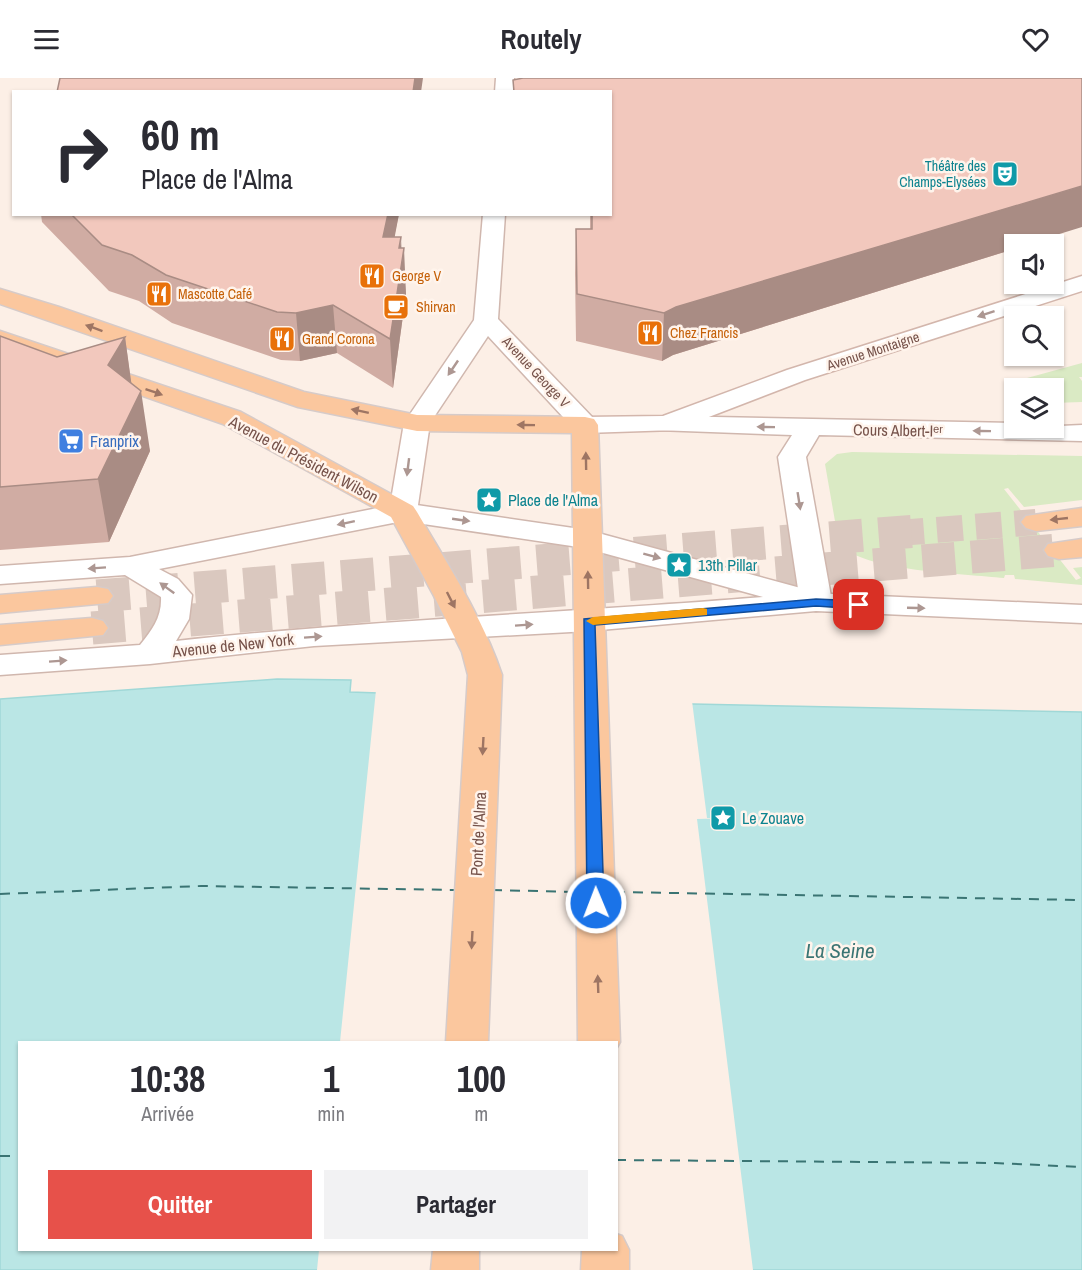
<!DOCTYPE html>
<html lang="fr">
<meta charset="utf-8">
<style>
:root{--surface:#fff;--page:#f2f2f3;--text:#2b2b33;--muted:#7c7c81;--accent:#e7514a}
body{margin:0;font-family:"Archivo Narrow",sans-serif;background:var(--page);color:var(--text);height:100vh;display:flex;flex-direction:column;font-size:22px;white-space:nowrap}
*{box-sizing:border-box;margin:0}
p{font-size:20px;color:var(--muted)}
.icon{flex:none;width:33px;height:33px;fill:none;stroke:currentColor;stroke-width:2;stroke-linecap:round;stroke-linejoin:round}
.map{position:relative;flex:1;overflow:hidden}
.details{position:absolute;left:18px;top:963px;width:600px;height:210px;display:flex;flex-direction:column;background:var(--surface);border-radius:0px;box-shadow:0 2px 4px #0004}
.details>*{flex:none}
.guide{position:absolute;left:12px;top:12px;width:600px;height:126px;border-radius:0px;box-shadow:0 2px 4px #0004;background:#fff;color:var(--text);overflow:hidden}
.fabs{position:absolute;left:1004px;top:156px;display:grid;gap:12px}
.fabs a{display:grid;place-items:center;width:60px;height:60px;border-radius:0px;background:var(--surface);box-shadow:0 2px 4px #0004;font-size:30px}
.pin{position:absolute;display:grid;place-items:center;width:51px;height:51px;color:#fff;margin:-26px;border-radius:12px;box-shadow:0 3px 9px #0006}
.me{position:absolute;width:66px;margin:-33px;rotate:359deg;stroke-linejoin:round;filter:drop-shadow(0 0 4px #0008)}
.turn{display:flex;align-items:center;gap:21px;height:126px;padding:0 30px;font-size:27px}
.turn .icon{width:78px;height:78px;stroke-width:2.5}
.turn b{display:block;font-size:42px;line-height:51px}
.eta{display:flex;justify-content:space-evenly;align-items:center;height:102px;text-align:center}
.eta b{font-size:36px;font-weight:700;line-height:42px}
.primary-button{display:flex;gap:12px;margin-top:auto;padding:12px 30px}
.primary-button a{flex:1;height:69px;border-radius:0px;background:var(--accent);color:#fff;font-size:24px;font-weight:700;line-height:69px;text-align:center}
.primary-button a+a{background:var(--page);color:var(--text)}
header{display:flex;justify-content:space-between;align-items:center;height:78px;padding:0 30px;background:var(--surface);font-size:27px;font-weight:700}
.map>svg:first-child{display:block}
.green{fill:#daeac4}
.water{fill:#bae6e5;stroke:#a0d8d7;stroke-width:1.5;fill-rule:evenodd}
.pier{fill:#fcefe6}
.lines{fill:none;stroke-linecap:round;stroke-linejoin:round}
.ferry{stroke:#3a7473;stroke-width:2;stroke-dasharray:10 8;stroke-linecap:butt}
.primary-tunnel-far1{stroke:#dac8bf;stroke-width:26;stroke-dasharray:26 13;stroke-linecap:butt}
.primary-tunnel{stroke:#dac8bf;stroke-width:33;stroke-dasharray:33 16;stroke-linecap:butt}
.minor-casing{stroke:#d0b7ae;stroke-width:3}
.tertiary-casing{stroke:#d0b7ae;stroke-width:3}
.secondary-casing{stroke:#d3b6ac;stroke-width:3}
.primary-casing{stroke:#d6cbc9;stroke-width:3}
.minor{fill:#fff;fill-rule:evenodd}
.tertiary{fill:#fff;fill-rule:evenodd}
.secondary{fill:#fff;fill-rule:evenodd}
.primary{fill:#fbc79e;fill-rule:evenodd}
.wall{fill:#d0aca3}
.shaded-wall{fill:#a98c84}
.building{fill:#f2c8bd;stroke:#a98c84;stroke-width:1.5}
.oneway{fill:#ad9792}
.oneway2{fill:#9e7563}
.route{fill:#1a73e8;stroke:#114b97;stroke-width:1.5}
.slow{fill:#f59e0b}
.labels{text-anchor:middle;dominant-baseline:central;stroke-width:5;stroke-linejoin:round;paint-order:stroke}
.far-culture-label{font-size:14px;fill:#0d838f;stroke:#fff4ec;text-anchor:end}
.far-food-label{font-size:14px;fill:#c56008;stroke:#fff4ec;text-anchor:start}
.far-street-label{font-size:14px;fill:#76524a;stroke:#fff4ec}
.street-label{font-size:16px;fill:#76524a;stroke:#fff4ec}
.shop-label{font-size:16px;fill:#366cbe;stroke:#fff4ec;text-anchor:start}
.culture-label{font-size:16px;fill:#0d838f;stroke:#fff4ec;text-anchor:start}
.near-water-label{font-size:21px;font-style:italic;fill:#3a7473;stroke:#fff4ec}
</style>
<header><svg class="icon" aria-label="menu" viewBox="0 0 24 24"><path d="M4 6h16M4 12h16M4 18h16"/></svg>Routely<svg class="icon" aria-label="heart" viewBox="0 0 24 24"><path d="M12 20l-8-8c-3-5 5-10 8-4 3-6 11-1 8 4z"/></svg></header>
<div class="map">
<svg width="1082" height="1192" viewBox="0 0 1082 1192">
<rect width="100%" height="100%" fill="#fcefe6"/>
<path class="green" d="M1082,285V299H1079L1082,303V324L1053,325V310H1014L1019,305L1016,303Z
M852,374L1082,378V422L1024,429L1008,410L1004,411L1076,502L1081,500L1073,490L1082,489V507L1015,501L1014,497H1005L1004,500C966,496 862,493 839,466L825,386L837,376Z"/>
<path class="water" d="M277,601L351,602L350,614L693,626L1082,634V1192H0V621ZM20,964H616V1172H20Z"/>
<path class="pier" d="M376,612L692,623L707,740H734L697,741L753,1192H317L319,1172H616V964H340Z"/>
<g class="lines">
<path class="ferry" d="M492,812L577,814
M615,814L1082,822
M0,816L201,808L457,812
M0,1078H20
M616,1082L995,1085L1082,1089"/>
<path class="primary-tunnel-far1" d="M898,455L1036,444"/>
<path class="primary-tunnel" d="M97,518L917,453
M92,550L1059,472"/>
<defs>
<path id="minor" d="M666,338L1014,345V350L1082,347V363L819,357L806,379L832,524L827,531L816,533L805,531L800,524L778,379L792,357L657,352L653,346L657,340Z"/>
<path id="tertiary" d="M496,0H514L513,14H495Z
M483,136H505L498,241L594,341L598,347L594,353L585,355L576,353L488,258L426,351L417,353L408,351L404,345L474,242Z
M403,425L587,452L808,512L810,515L1082,527V545L816,533L589,553L314,568L150,586L0,597V577L140,567C152,552 162,539 161,519L125,497L0,506V488L130,479ZM403,443L585,470L763,519C567,535 371,542 176,563L189,541L192,517L178,501L159,491Z"/>
<path id="secondary" d="M1082,198V213L805,302L675,352L585,355L576,353L572,347L576,341L585,339L663,338L787,292Z
M417,337L426,339L430,345L417,434L413,440L403,443L393,440L389,434L404,345L408,339Z"/>
<path id="primary" d="M0,211L59,229L304,314L417,337L585,339L594,341L598,347L620,964L616,971V964H578L572,355L417,353L298,329L0,226Z
M0,253L241,334L413,428L417,434C447,486 483,539 502,597L488,964H446L468,597L462,574L434,518L391,439L223,346L0,268Z
M1082,430V448L1036,453L1026,450L1021,444L1026,438Z
M1082,461V479L1059,481L1048,478L1044,472L1048,466Z
M97,509L108,511L113,518L108,525L0,535V517Z
M92,540L103,543L108,550L103,557L0,567V547Z
M616,1156L622,1158L629,1172V1192H581L582,1172H616Z
M433,1172H479V1192H431Z"/>
</defs>
<use href="#minor" class="minor-casing"/>
<use href="#tertiary" class="tertiary-casing"/>
<use href="#secondary" class="secondary-casing"/>
<use href="#primary" class="primary-casing"/>
<use href="#minor" class="minor"/>
<use href="#tertiary" class="tertiary"/>
<use href="#secondary" class="secondary"/>
<use href="#primary" class="primary"/>
</g>
<path class="wall" d="M1082,0L1014,166V171L673,277L662,283L576,263L575,196L576,151H590V136H610V14H513V2Z
M41,136H399L394,159L401,170L406,216L393,310L337,275L300,283L281,282L172,245L139,223L109,213L42,144Z
M0,258L57,279L125,259L131,305L150,373L109,464L0,472Z"/>
<path class="shaded-wall" d="M415,0H423L421,14H413Z
M1082,108V149L1027,166H1014V171L673,277L662,283L664,235L676,229Z
M388,136H399L386,205L383,159Z
M401,159L402,184L404,170L406,216L393,310L390,261Z
M333,227L337,275L300,283L296,235Z
M125,259L133,317L108,287Z
M141,313L150,373L109,464L98,401Z"/>
<path class="building" d="M60,0H415L413,14H57Z
M523,0H1082V108L676,229L664,235L577,216L576,151H592V136H610V14H514L513,2Z
M71,136H388L383,159H401L399,170H404L390,261L333,227L296,235L277,234L166,197L132,177L102,167Z
M0,258L57,279L125,259L108,287L141,313L98,401L0,409Z"/>
<defs><path id="oneway-solid" d="M-6-.8H1V-3.2L6.5 0L1 3.2V.8H-6Z" transform="scale(1.5)"/></defs>
<g class="oneway">
<use href="#oneway-solid" transform="translate(986 236) rotate(162)"/>
<use href="#oneway-solid" transform="translate(453 290) rotate(124)"/>
<use href="#oneway-solid" transform="translate(766 349) rotate(-179)"/>
<use href="#oneway-solid" transform="translate(982 353) rotate(-179)"/>
<use href="#oneway-solid" transform="translate(408 389) rotate(97)"/>
<use href="#oneway-solid" transform="translate(799 423) rotate(81)"/>
<use href="#oneway-solid" transform="translate(461 442) rotate(8)"/>
<use href="#oneway-solid" transform="translate(346 445) rotate(168)"/>
<use href="#oneway-solid" transform="translate(652 478) rotate(15)"/>
<use href="#oneway-solid" transform="translate(97 490) rotate(176)"/>
<use href="#oneway-solid" transform="translate(167 510) rotate(-144)"/>
<use href="#oneway-solid" transform="translate(916 530) rotate(2)"/>
<use href="#oneway-solid" transform="translate(524 547) rotate(-4)"/>
<use href="#oneway-solid" transform="translate(313 559) rotate(-4)"/>
<use href="#oneway-solid" transform="translate(58 583) rotate(-4)"/>
</g>
<g class="oneway2">
<use href="#oneway-solid" transform="translate(94 250) rotate(-160)"/>
<use href="#oneway-solid" transform="translate(154 314) rotate(19)"/>
<use href="#oneway-solid" transform="translate(360 333) rotate(-168)"/>
<use href="#oneway-solid" transform="translate(526 347) rotate(-179)"/>
<use href="#oneway-solid" transform="translate(586 383) rotate(-91)"/>
<use href="#oneway-solid" transform="translate(1059 441) rotate(174)"/>
<use href="#oneway-solid" transform="translate(588 502) rotate(-91)"/>
<use href="#oneway-solid" transform="translate(451 522) rotate(63)"/>
<use href="#oneway-solid" transform="translate(483 668) rotate(93)"/>
<use href="#oneway-solid" transform="translate(472 862) rotate(93)"/>
<use href="#oneway-solid" transform="translate(598 906) rotate(-92)"/>
</g>
<path class="route" d="M816,521L859,523L865,527L859,531L816,528L595,547L604,825L601,829H590L587,825L584,541Z"/>
<path class="slow" d="M703,530L707,531V537L593,547L586,543L593,539Z"/>
<defs>
<symbol id="theatre-square" viewBox="-11 -11 22 22"><rect x="-9" y="-9" width="18" height="18" rx="4" fill="#0f9aa8" stroke="#fff4ec"/><path d="M-5-5.5Q0-4 5-5.5V0Q5 5 0 6Q-5 5-5 0ZM-3.3-2.5H-1v1.5H-3.3ZM1-2.5H3.3v1.5H1ZM-2.8 1Q0 5.5 2.8 1Z" fill="#fff"/></symbol>
<symbol id="restaurant-square" viewBox="-11 -11 22 22"><rect x="-9" y="-9" width="18" height="18" rx="4" fill="#e8710a" stroke="#fff4ec"/><path d="M-5-6h1v4h1v-4h1v4h1v-4h1v5L-1.5 .5V6h-2V.5L-5-1ZM5-6V6H3V1.5H1.5Q1.5-4 5-6Z" fill="#fff"/></symbol>
<symbol id="cafe-square" viewBox="-11 -11 22 22"><rect x="-9" y="-9" width="18" height="18" rx="4" fill="#e8710a" stroke="#fff4ec"/><path d="M-5.5-4.5H6V0H3Q3 3.5 0 3.5H-2.5Q-5.5 3.5-5.5 0ZM3-3.2v2h1.7v-2ZM-6 4.5H4V6H-6Z" fill="#fff"/></symbol>
<symbol id="supermarket-square" viewBox="-11 -11 22 22"><rect x="-9" y="-9" width="18" height="18" rx="4" fill="#3f7fe0" stroke="#fff4ec"/><path d="M-6-5.5h2.5l.6 2H6L4.5 2H-2.5L-4.4-4H-6ZM-1.5 3.2a1.3 1.3 0 1 0 .1 0ZM3 3.2a1.3 1.3 0 1 0 .1 0Z" fill="#fff"/></symbol>
<symbol id="sight-square" viewBox="-11 -11 22 22"><rect x="-9" y="-9" width="18" height="18" rx="4" fill="#0f9aa8" stroke="#fff4ec"/><path d="M0-6L1.8-2.2L6-1.7L2.9 1.2L3.7 5.4L0 3.3L-3.7 5.4L-2.9 1.2L-6-1.7L-1.8-2.2Z" fill="#fff"/></symbol>
</defs>
<g fill-rule="evenodd">
<use href="#theatre-square" x="990" y="81" width="30" height="30"/>
<use href="#restaurant-square" x="357" y="183" width="30" height="30"/>
<use href="#restaurant-square" x="144" y="201" width="30" height="30"/>
<use href="#cafe-square" x="381" y="214" width="30" height="30"/>
<use href="#restaurant-square" x="635" y="240" width="30" height="30"/>
<use href="#restaurant-square" x="267" y="246" width="30" height="30"/>
<use href="#supermarket-square" x="56" y="348" width="30" height="30"/>
<use href="#sight-square" x="474" y="407" width="30" height="30"/>
<use href="#sight-square" x="664" y="472" width="30" height="30"/>
<use href="#sight-square" x="708" y="725" width="30" height="30"/>
</g>
<g class="labels">
<g class="far-culture-label">
<text x="986" y="88">Théâtre des<tspan x="986" dy="16">Champs-Elysées</tspan></text>
</g>
<g class="far-food-label">
<text x="392" y="198">George V</text>
<text x="178" y="216">Mascotte Café</text>
<text x="416" y="229">Shirvan</text>
<text x="670" y="255">Chez Francis</text>
<text x="302" y="261">Grand Corona</text>
</g>
<g class="far-street-label">
<text transform="translate(873 273) rotate(-18)">Avenue Montaigne</text>
<text transform="translate(536 294) rotate(47)">Avenue George V</text>
</g>
<g class="street-label">
<text transform="translate(898 352) rotate(1)">Cours Albert-Iᵉʳ</text>
<text transform="translate(304 381) rotate(28)">Avenue du Président Wilson</text>
<text transform="translate(233 567) rotate(-6)">Avenue de New York</text>
<text transform="translate(478 756) rotate(-87)">Pont de l'Alma</text>
</g>
<g class="shop-label">
<text x="90" y="363">Franprix</text>
</g>
<g class="culture-label">
<text x="508" y="422">Place de l'Alma</text>
<text x="698" y="487">13th Pillar</text>
<text x="742" y="740">Le Zouave</text>
</g>
<g class="near-water-label">
<text x="840" y="872">La Seine</text>
</g>
</g>
</svg>
<div class="fabs">
<a><svg class="icon" aria-label="sound" viewBox="0 0 24 24"><path d="M4 9h4l5-4v14l-5-4H4zM17 9q2 3 0 6"/></svg></a>
<a><svg class="icon" aria-label="search" viewBox="0 0 24 24"><circle cx="10" cy="10" r="6"/><path d="M15 15l6 6"/></svg></a>
<a><svg class="icon" aria-label="layers" viewBox="0 0 24 24"><path d="M12 4l9 5-9 5-9-5zM3 14l9 5 9-5"/></svg></a>
</div>
<div class="pin" style="left:859px;top:527px;background:#d93025"><svg class="icon" aria-label="arrive" viewBox="0 0 24 24"><path d="M6 21V4h12l-3 4 3 4H6"/></svg></div>
<svg class="me" style="left:596px;top:825px" viewBox="-20 -20 40 40"><circle r="17" fill="#1a73e8" stroke="#fff" stroke-width="3"/><path d="M0-11L8 9 0 5-8 9z" fill="#fff"/></svg>
<div class="guide">
<div class="turn"><svg class="icon" aria-label="right" viewBox="0 0 24 24"><path d="M7 20v-9h11M14 6l5 5-5 5"/></svg><div><b>60 m</b>Place de l'Alma</div></div>
</div>
<section class="details">
<div class="eta">
<div><b>10:38</b><p>Arrivée</p></div>
<div><b>1</b><p>min</p></div>
<div><b>100</b><p>m</p></div>
</div>
<div class="primary-button"><a>Quitter</a><a>Partager</a></div>
</section>
</div>
